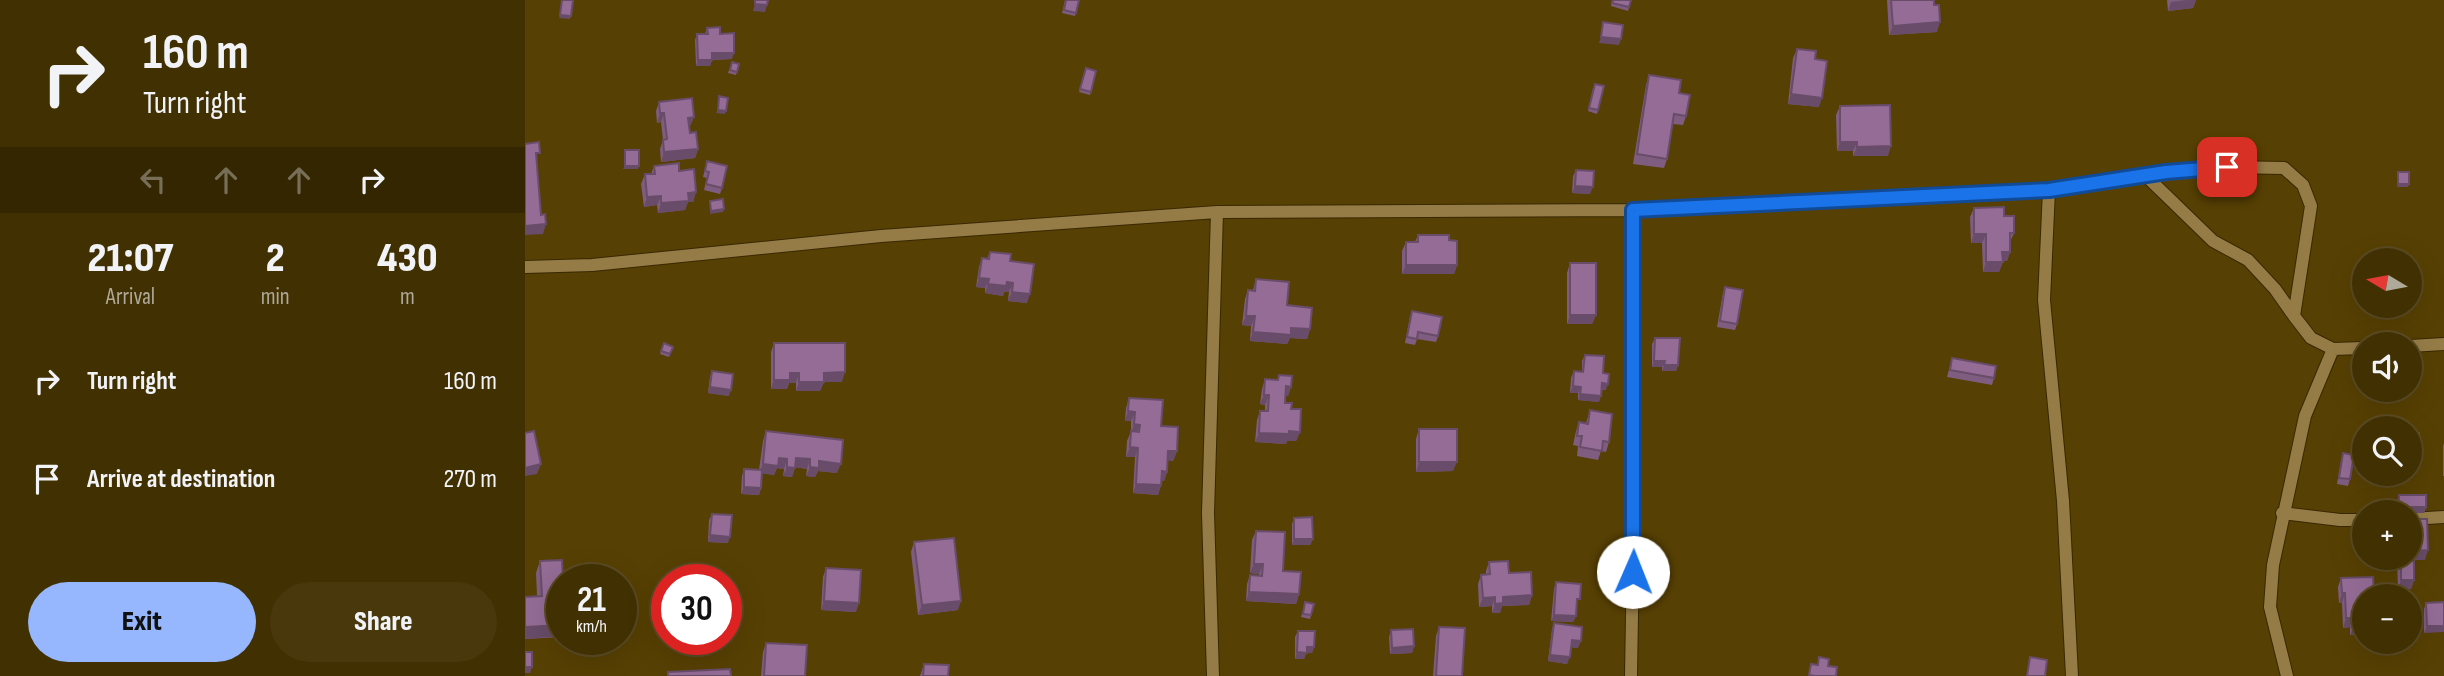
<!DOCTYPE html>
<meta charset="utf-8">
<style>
:root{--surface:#413002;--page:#48380c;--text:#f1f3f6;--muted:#aea999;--line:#5a4b24;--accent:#96b6fd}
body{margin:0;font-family:"Sofia Sans Condensed",sans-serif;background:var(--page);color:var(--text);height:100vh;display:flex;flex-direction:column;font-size:26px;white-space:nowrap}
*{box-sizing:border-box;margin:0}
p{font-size:23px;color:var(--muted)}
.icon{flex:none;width:38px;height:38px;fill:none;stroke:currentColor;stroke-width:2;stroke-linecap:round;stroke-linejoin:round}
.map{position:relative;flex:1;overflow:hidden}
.drawer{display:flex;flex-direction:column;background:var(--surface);width:525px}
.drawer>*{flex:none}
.banner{background:#413002;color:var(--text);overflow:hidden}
.needle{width:46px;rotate:280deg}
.fabs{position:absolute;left:1827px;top:248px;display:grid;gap:14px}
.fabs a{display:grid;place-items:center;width:70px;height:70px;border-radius:50%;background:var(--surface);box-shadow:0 7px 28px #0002,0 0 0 2px var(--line);font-size:35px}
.speed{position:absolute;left:21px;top:564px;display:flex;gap:14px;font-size:35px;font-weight:700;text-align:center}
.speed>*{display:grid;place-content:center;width:91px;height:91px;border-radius:50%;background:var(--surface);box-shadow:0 7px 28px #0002,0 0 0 2px var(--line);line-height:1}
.speed small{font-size:18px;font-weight:400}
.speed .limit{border:10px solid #d22;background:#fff;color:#111}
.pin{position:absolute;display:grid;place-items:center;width:60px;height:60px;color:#fff;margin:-30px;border-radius:14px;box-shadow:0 4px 10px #0006}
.me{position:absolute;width:77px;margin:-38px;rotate:1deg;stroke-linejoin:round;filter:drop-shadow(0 0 5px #0008)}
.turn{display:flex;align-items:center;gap:24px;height:147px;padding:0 28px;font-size:32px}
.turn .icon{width:91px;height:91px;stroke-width:2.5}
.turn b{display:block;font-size:49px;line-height:60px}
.lanes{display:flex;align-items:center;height:66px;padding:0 28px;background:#0003;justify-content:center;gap:35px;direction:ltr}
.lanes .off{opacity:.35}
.eta{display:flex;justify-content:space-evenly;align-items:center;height:119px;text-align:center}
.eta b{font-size:42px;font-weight:800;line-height:49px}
.primary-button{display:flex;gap:14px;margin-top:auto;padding:14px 28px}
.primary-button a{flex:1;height:80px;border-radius:42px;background:var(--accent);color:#111;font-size:28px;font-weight:800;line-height:80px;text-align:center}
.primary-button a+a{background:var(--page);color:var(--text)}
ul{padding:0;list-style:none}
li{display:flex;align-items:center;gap:21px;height:98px;padding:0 28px}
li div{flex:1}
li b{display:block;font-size:26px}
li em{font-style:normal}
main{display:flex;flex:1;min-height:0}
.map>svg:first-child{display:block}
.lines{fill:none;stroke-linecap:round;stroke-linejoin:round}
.street-casing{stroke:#392800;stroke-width:14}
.street{stroke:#957c47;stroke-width:12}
.wall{fill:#7f5d81}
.shaded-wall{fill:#684c69}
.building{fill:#946c96;stroke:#684c69;stroke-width:2}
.route-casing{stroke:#114b97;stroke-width:18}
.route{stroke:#1a73e8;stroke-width:12}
</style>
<main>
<section class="drawer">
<div class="banner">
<div class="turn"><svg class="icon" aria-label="right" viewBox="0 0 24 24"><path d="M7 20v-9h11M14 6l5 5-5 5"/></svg><div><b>160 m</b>Turn right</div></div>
<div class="lanes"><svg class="icon off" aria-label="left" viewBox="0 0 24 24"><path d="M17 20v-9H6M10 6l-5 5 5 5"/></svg><svg class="icon off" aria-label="ahead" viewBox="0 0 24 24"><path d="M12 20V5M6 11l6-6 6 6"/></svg><svg class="icon off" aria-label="ahead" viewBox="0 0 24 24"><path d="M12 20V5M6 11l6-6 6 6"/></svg><svg class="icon" aria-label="right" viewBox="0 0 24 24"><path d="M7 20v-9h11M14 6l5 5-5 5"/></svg></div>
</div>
<div class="eta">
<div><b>21:07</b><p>Arrival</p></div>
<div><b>2</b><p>min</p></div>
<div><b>430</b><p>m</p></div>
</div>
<ul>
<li><svg class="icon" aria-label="right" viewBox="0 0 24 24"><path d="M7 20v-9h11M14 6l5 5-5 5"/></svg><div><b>Turn right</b></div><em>160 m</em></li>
<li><svg class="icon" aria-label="arrive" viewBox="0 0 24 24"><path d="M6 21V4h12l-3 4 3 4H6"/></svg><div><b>Arrive at destination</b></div><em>270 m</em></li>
</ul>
<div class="primary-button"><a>Exit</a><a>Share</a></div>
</section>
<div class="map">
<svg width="1919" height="676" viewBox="0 0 1919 676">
<rect width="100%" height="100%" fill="#574003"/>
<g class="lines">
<defs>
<path id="street" d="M1620,175L1688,241L1723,260L1750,289L1769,316
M1524,190L1519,300L1538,501L1547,676
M0,267L67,265L356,236L692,212
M1885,346L1919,344
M1808,349L1839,348
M1757,513L1815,520H1839
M1885,519L1919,517
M688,676L683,513L692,212L1108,210L1524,190L1641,172L1702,167L1759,168L1778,185L1786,206L1769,316L1786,338L1808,349L1780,416L1748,565L1745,607L1762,676
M1106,676L1109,494L1108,210"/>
</defs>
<use href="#street" class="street-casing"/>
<use href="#street" class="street"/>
</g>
<path class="wall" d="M540,0L551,13L550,16L537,13Z
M1087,0H1106L1103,11L1086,6Z
M1362,0H1409L1412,32L1364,35Z
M1642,0H1671L1668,8L1643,11Z
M182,28L195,34L207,59L187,60L185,66H171L170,40L172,34H180Z
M1272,49L1294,107L1263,104L1268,58Z
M207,62L214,64L211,75L203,73Z
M561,68L571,71L565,95L554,92Z
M1124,75L1154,93L1161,116L1158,125L1148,124L1142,159L1139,168L1108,164L1121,85Z
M1068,88L1073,110L1072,114L1063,111Z
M134,102L169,117L165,126L164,127L165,133L173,149L170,158L136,162L135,149L138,140L136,122L132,123L131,111Z
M1315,106L1363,156H1328V151H1312L1311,115Z
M182,161L197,188L195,194L179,190L182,178L178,177Z
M129,166L154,171L171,192L168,202H163L160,210L133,213L132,205L119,207L116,184L120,174H126Z
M1051,170L1065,194L1047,193L1048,176Z
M1449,208L1479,216L1489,233L1485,242V252L1482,261H1478L1474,272H1458L1457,243H1446L1445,217Z
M893,235L924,240L932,265L929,274H877V251L881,242H890Z
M465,252L485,261L502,303L483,301L484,292H479L478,296L460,293V288L451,287L454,267L457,258L462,259Z
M1045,263L1071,315L1067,324H1042V273Z
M731,279L762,305L785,329L782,339L765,338L762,344L725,341L726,326L717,325L720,299L723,290H728Z
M1200,287L1212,324L1210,330L1192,327L1198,293Z
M887,311L913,336L911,342L892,339L890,345L880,343L885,317Z
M1130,338L1153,365L1151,371H1137V367H1127V344Z
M139,343L148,347L144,357L135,354Z
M249,343L317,382H299L295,391H271V383H264L262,389H246V352Z
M1060,355L1078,373L1081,390H1076L1074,402L1053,400V393H1045L1046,378L1049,371L1057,372V361Z
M1427,358L1469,378L1467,385L1422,377Z
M187,371L204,396L183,393L185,377Z
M754,375L766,387L763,396H761L760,403L766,409L775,432L771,441H762L761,444L730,442L732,420L735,411H740V405L735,404L737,389L740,379L752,380Z
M604,398L636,426L652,451L648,461L643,460L642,472L639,481H637L636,485L633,495L608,493L610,457H601L602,441L606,431V421H600L601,408Z
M1065,410L1084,442L1081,452L1076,451L1073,460L1052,456L1053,446L1048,445L1051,431L1054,422L1061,423Z
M894,429L928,471L891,472V439Z
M241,431L312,473L293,471L290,477L281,476L282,469L270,467L267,477L258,476L259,469L252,468L249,475L237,473L236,488L234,495L216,494L217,476L219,469L234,470L238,441Z
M1836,433L1839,474L1883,475H1833V443Z
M1919,443V476H1918V446Z
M1818,453L1825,479L1823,486L1812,484L1816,460Z
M1874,495L1901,507L1899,513H1872V501Z
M187,514L203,543L183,542L184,520Z
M769,518L788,539L785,545H767V524Z
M731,531L774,594L771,604L721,601L722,584L725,575L734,576V574L725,573L727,540Z
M389,542L433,610L393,615L386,552Z
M1872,558L1900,560H1889V580L1886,589L1873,590Z
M15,561L37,637L0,639V597L12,596L11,573Z
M964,562L984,573L1007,595L1004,605L977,606L975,613H967V606L954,607L953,584L956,575H961V571Z
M301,568L331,612L296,610L298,577Z
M1816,578L1849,592L1847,597H1839V631L1838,634L1825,635V627L1818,628L1817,603H1814L1813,587Z
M1031,582L1052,606H1051V616L1048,622L1026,621L1029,589Z
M780,602L786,615L785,619L776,617Z
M1919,602L1899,633V609L1901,603Z
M1029,623L1053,648L1046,647L1042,664L1023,661L1027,629Z
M914,627L937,676H908L911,636Z
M866,630L889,646L887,653L865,654L864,637Z
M773,631L789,647L787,653H781L779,659H770V637Z
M241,643L280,676H236L238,652Z
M399,664L423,676H395Z"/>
<path class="shaded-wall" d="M1662,0H1671L1668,8L1643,11L1646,2Z
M230,4L242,5L240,12L228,11Z
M35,15L46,16L45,19L34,18Z
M1415,22L1412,32L1364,35L1368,26Z
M1076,37L1096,39L1094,45L1074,43Z
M187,53H209L207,59L184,60Z
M173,60H187L185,66H171Z
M1266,94L1297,98L1294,107L1263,104Z
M193,110L201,111L200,114L191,113Z
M135,113H139L136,122L132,123Z
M169,117L165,126L160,127L163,118Z
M1315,142H1332L1328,151H1312Z
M1366,146L1363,156H1328L1332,147Z
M173,149L170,158L136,162L139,152Z
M100,166H114L113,169H98Z
M1873,184H1884L1883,187H1872Z
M1050,186L1068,187L1065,194L1047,193Z
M171,192L168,202H163L160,210L133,213L136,203L163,193Z
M136,196L132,205L119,207L122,197Z
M199,209L198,212L185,214L186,211Z
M21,224L18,234L0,235V226Z
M1449,234H1461L1457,243H1446Z
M1477,252H1485L1482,261H1474Z
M1461,262H1478L1474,272H1458Z
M881,265H932L929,274H877Z
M454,278L464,279L460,288L451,287Z
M482,282L488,283L484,292H479L478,296L460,293L463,284Z
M487,292L505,294L502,303L483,301Z
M1045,315H1071L1067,324H1042Z
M721,316H730L726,326L717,325Z
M766,328L785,329L782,339L765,338L762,344L725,341L728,332Z
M1129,361H1140L1137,367H1127Z
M1139,365H1153L1151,371H1137Z
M320,372L317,382H299L295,391H271L274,382L299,373Z
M265,373H274L271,383H264L262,389H246L249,380Z
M1077,383L1083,384L1081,390L1075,389Z
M761,386L766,387L763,396H758Z
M1048,386L1056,387L1053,393H1045Z
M185,387L206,390L204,396L183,393Z
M1055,394L1076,396L1074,402L1053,400Z
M739,395H744L740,405L735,404Z
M603,411L610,412L606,421H600Z
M609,424L615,425L611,434H606Z
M764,431L775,432L771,441H762L761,444L730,442L734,433Z
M605,447L613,448L610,457H601Z
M643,451H652L648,461L640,460Z
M1886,455H1894L1891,464H1885Z
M254,458L262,459L259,469L252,468L249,475L234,473L238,464Z
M271,458L285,459L282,469L268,467Z
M294,461L316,464L312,473L293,471L290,477L281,476L285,467Z
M894,462H932L928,471L891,472Z
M16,464L12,474L0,476V468Z
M1836,465H1839V474H1883L1833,475Z
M262,467L270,468L267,477L258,476Z
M637,471L642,472L639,481H634Z
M611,484L636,485L633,495L608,493Z
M219,487L236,488L234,495L216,494Z
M1874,507H1901L1899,513H1872Z
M185,535L205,537L203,543L183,542Z
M769,539H788L785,545H767Z
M1903,550L1900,560H1885L1889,551Z
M729,564H738L734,574L725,573Z
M1876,580H1889L1886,589L1873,590Z
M724,592L774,594L771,604L721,601Z
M1849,592L1847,597H1839L1841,593Z
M1817,593H1820L1817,603H1814Z
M1007,595L1004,605L977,606L975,613H967L970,604L978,597Z
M970,597L967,606L954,607L958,598Z
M299,601L334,603L331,612L296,610Z
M436,601L433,610L393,615L397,605Z
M1029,615L1051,616L1048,622L1026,621Z
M1821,618H1828L1825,627L1818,628Z
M37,625V636L0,639V627Z
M1829,625H1839L1838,634L1825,635Z
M1902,626H1919V632L1899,633Z
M1047,640L1056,641L1053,648L1044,647Z
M889,646L887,653L865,654L867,648Z
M782,647H789L787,653H781L779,659H770L772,652Z
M1025,655L1045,657L1042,664L1023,661Z
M0,667H7L5,673H0Z"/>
<path class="building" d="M37,0H48L46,16L35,15Z
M230,0H243L242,5L230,4Z
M541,0H554L551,13L539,10Z
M1088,0H1106L1104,7L1087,3Z
M1366,0H1409V5H1414L1415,22L1368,26Z
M1078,22L1098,25L1096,39L1076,37Z
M195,27V34L209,33V53H187V60H173L172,34H183L182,28Z
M1272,49L1291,51L1290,59L1302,61L1297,98L1266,94Z
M207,62L214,64L212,72L205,70Z
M561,68L571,71L566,92L555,89Z
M1124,75L1156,80L1154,93L1165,95L1161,116L1149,114L1142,159L1112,154Z
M1070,84L1079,86L1073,110L1064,108Z
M194,96L203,98L201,111L193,110Z
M167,98L169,117L163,118L165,133L171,132L173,149L139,152L138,140L142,139L139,113H135L134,102Z
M1365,105L1366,146L1332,147V142H1315V106Z
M14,142L15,153H11L16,215L20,214L21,224L0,226V144Z
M100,150H114V166H100Z
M182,161L202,166L197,188L181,184L184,172L180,171Z
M154,163V171L169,169L171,192L163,193L164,201L136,203V196L122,197L120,174H130L129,166Z
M1051,170L1069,171L1068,187L1050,186Z
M1873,172H1884V184H1873Z
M198,199L199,209L186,211L185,201Z
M1479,207V216H1489V233H1485V252H1477L1478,262H1461V234H1449V208Z
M893,235H924V240L932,241V265H881V242H893Z
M465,252L486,254L485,261L509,264L505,294L487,292L488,283L482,282L481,286L463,284L464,279L454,278L457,258L464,259Z
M1045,263H1071V315H1045Z
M731,279L764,282L762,305L787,308L785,329L766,328V335L728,332L730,316H721L723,290L730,291Z
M1200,287L1218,290L1212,324L1195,321Z
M887,311L917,317L913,336L893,332L892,339L882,337Z
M1130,338H1155L1153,365H1139L1140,361H1129Z
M139,343L148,347L145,354L136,351Z
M249,343H320V372L299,373V382H274V373H265V380H249Z
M1060,355L1079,356L1078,373L1084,374L1083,384L1077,383L1076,396L1055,394L1056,387L1048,386L1049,371L1058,372Z
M1427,358L1471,366L1469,378L1425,370Z
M1885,367H1887L1889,383L1885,384Z
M187,371L208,374L206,390L185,387Z
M754,375L767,376L766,387L761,386L760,403H767L766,409H776L775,432L764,431V434L734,433L735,411H743L744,395H739L740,379L753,380Z
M604,398L638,400L636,426L653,427L652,451H643L642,472L637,471L636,485L611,484L613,448L605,447L606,431L614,432L615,425L609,424L610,412L603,411Z
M1065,410L1087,414L1084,442L1078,441L1077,451L1055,447L1057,436H1052L1054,422L1063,424Z
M894,429H932V462H894Z
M9,431L16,464L0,468V433Z
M241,431L318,440L316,464L294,461V468L285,467V459L271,458L270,468L262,467V459L254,458L253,466L238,464Z
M1836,433H1839V465H1836Z
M1885,433H1894V455H1886V465H1885Z
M1818,453L1829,455L1825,479L1814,478Z
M219,469L237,470L236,488L219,487Z
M1874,495H1901V507H1874Z
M187,514L207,515L205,537L185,535Z
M787,517L788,539H769V518Z
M1885,519H1902L1903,550L1889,551V580H1876V558H1885Z
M731,531L760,532L758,571L776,572L774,594L724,592L725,575L737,576L738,564H729Z
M429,538L436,601L397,605L389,542Z
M37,560L38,579H37V625L0,627V597L17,596L15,561Z
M983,561L984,573L1006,572L1007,595L978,597V603L970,604V597L958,598L956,575L965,574L964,562Z
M301,568L336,570L334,603L299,601Z
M1848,577L1849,592L1841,593V597H1839V625H1829L1828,618H1821L1820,593H1817L1816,578Z
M1031,582L1056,584L1055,599H1052L1051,616L1029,615Z
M780,602L789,604L786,615L778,614Z
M1919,602V626H1902L1901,603Z
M1029,623L1057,627L1056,641L1047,640L1045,657L1025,655Z
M914,627L940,628L937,676H911Z
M888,629L889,646L867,648L866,630Z
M773,631H790L789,647H782V653L772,652Z
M241,643L282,645L280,676H239Z
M0,652H7V667H0Z
M1294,657L1304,659L1303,666L1312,667L1311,676H1290L1284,675L1286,664L1293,665Z
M1505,657L1522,660L1520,676H1502Z
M399,664L424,665L423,676H398Z
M205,669L206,676H143V672Z"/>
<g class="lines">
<defs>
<path id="route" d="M1108,572V210L1524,190L1641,172L1702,167"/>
</defs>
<use href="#route" class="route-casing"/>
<use href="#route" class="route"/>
</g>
</svg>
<div class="fabs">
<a><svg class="needle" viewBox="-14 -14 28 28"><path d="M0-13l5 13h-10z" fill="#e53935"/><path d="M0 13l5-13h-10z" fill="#aea999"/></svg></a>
<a><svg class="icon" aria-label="sound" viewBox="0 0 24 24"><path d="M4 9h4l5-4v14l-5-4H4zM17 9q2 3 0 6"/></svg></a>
<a><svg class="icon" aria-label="search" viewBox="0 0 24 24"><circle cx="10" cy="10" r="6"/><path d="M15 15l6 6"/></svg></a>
<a>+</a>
<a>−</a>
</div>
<div class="speed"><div>21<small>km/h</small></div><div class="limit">30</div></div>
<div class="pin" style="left:1702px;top:167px;background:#d93025"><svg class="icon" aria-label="arrive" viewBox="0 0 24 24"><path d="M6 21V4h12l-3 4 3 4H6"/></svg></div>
<svg class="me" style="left:1108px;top:572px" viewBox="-20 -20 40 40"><circle r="19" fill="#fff"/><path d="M0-13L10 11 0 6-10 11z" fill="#1a73e8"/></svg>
</div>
</main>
